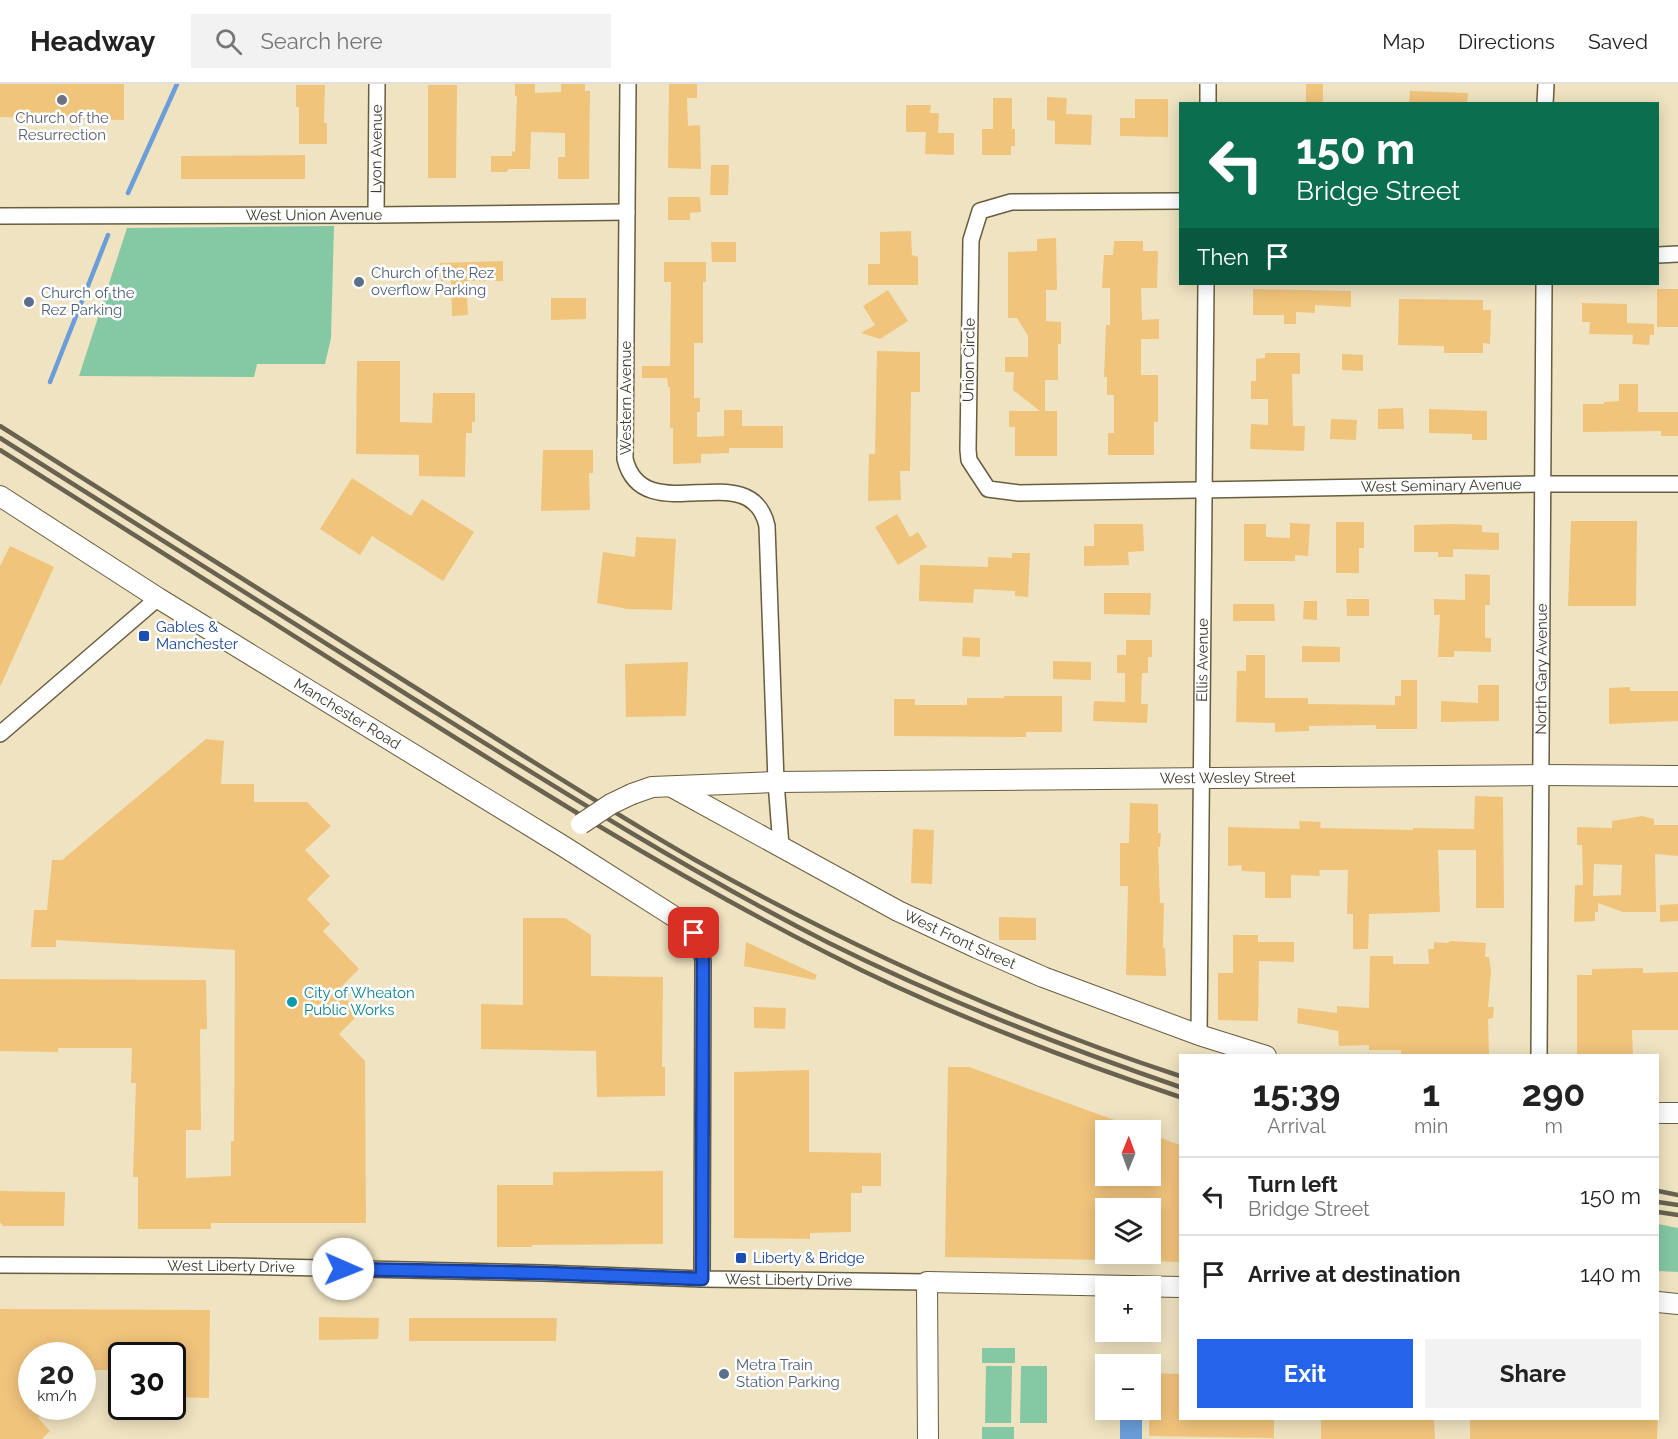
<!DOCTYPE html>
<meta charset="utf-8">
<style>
:root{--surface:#fff;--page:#f2f2f2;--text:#222;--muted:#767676;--line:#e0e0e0;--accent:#2563eb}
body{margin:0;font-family:Raleway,sans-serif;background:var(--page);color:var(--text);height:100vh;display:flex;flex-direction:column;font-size:22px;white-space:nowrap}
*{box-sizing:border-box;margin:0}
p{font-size:20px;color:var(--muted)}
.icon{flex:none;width:33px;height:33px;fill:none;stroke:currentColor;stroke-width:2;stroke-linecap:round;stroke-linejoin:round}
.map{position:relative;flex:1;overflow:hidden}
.panel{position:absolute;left:1179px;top:970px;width:480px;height:366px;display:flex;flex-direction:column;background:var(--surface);border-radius:0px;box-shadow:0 3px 15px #0003}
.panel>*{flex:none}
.hud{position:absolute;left:1179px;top:18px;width:480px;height:183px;border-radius:0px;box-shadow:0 3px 15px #0003;background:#0b6e4f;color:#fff;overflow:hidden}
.needle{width:39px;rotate:1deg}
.fabs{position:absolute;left:1095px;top:1036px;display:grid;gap:12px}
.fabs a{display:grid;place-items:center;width:66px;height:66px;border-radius:0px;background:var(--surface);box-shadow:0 3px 15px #0003;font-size:30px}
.speed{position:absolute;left:18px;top:1258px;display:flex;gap:12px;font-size:30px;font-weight:700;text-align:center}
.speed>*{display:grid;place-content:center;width:78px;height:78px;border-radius:50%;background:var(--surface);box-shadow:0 3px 15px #0003;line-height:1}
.speed small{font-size:15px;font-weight:400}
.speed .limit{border:3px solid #111;border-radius:9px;background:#fff;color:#111}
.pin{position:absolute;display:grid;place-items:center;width:51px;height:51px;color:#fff;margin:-26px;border-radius:12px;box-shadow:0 3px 9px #0006}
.me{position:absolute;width:66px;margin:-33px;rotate:91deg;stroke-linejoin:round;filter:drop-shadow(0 0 4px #0008)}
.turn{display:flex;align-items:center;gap:21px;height:126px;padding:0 18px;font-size:27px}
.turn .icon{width:78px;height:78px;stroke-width:2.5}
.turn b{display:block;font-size:42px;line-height:51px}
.then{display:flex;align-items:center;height:57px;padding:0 18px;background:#0003;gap:12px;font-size:22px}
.eta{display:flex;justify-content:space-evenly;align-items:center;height:102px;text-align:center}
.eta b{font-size:36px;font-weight:700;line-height:42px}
.primary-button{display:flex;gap:12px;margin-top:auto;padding:12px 18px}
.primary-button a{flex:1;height:69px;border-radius:0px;background:var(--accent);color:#fff;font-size:24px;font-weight:700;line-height:69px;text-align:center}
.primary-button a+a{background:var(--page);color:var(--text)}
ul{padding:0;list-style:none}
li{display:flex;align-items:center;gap:18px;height:78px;padding:0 18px;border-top:2px solid var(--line)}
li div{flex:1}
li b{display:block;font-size:22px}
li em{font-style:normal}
header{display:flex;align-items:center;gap:36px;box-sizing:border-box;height:84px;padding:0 30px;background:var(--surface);border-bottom:2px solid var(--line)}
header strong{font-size:28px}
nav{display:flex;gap:33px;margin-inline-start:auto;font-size:21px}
.search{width:420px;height:54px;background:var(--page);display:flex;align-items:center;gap:15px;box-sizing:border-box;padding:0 21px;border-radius:0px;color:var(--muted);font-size:22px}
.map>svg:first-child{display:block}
.green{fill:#85c8a4}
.water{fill:#6a9dd9}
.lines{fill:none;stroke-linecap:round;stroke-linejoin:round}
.stream{stroke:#6a9dd9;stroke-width:4.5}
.building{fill:#f1c47c;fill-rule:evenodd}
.minor-casing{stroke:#675d3f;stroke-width:18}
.tertiary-casing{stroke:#675d3f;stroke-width:22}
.minor{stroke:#fff;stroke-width:15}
.tertiary{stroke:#fff;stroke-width:20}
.rail{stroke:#68624f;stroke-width:4.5}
.tertiary-bridge-casing{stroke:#675d3f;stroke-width:22;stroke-linecap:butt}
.tertiary-bridge{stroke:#fff;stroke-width:20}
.route-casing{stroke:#184099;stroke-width:15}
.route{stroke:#2563eb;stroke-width:10}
.worship-dot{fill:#6b7280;stroke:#fff;stroke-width:2}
.service-dot{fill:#5c6f8a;stroke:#fff;stroke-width:2}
.transit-dot{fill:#1a4fb4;stroke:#fff;stroke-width:2}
.culture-dot{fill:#0f9aa8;stroke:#fff;stroke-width:2}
.labels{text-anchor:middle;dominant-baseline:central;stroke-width:5;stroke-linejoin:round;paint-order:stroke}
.worship-label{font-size:15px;fill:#5b616d;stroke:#fff}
.street-label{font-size:15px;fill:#3f3b2d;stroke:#fff}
.service-label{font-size:15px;fill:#4e5e75;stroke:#fff;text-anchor:start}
.transit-label{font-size:15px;fill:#164399;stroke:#fff;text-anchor:start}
.culture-label{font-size:15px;fill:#0d838f;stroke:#fff;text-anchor:start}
</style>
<header>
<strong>Headway</strong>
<div class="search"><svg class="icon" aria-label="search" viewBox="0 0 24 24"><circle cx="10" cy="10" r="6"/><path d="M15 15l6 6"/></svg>Search here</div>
<nav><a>Map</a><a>Directions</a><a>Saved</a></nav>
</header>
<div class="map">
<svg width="1678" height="1355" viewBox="0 0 1678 1355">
<rect width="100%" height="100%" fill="#efe3c1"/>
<path class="green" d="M334,142L331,254L325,280H257L254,293L79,292L127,144Z
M1658,1140L1678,1144V1188L1658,1187Z
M982,1264H1015V1279H982Z
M986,1282H1012L1011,1339H985Z
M1021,1282H1047V1339H1020Z
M982,1343H1014V1355H982Z"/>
<path class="water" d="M1120,1331L1142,1332V1355H1120Z"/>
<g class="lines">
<path class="stream" d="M128,109L177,0
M50,298L108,151"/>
</g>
<path class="building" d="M0,0H124V36L0,33Z
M515,0H535V9L561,8V0H585V7H590L589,95H558V73H565V49L531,48L530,85H508L507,88H491V72H512V67L515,68L517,12H515Z
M669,0H697V14H687L688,42L700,41L701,85L668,84Z
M1306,0H1323V18H1306Z
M296,1H325L324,39H327V60H299V23H296Z
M428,1H457L456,94H428Z
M1410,7L1468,9L1467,20H1409Z
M1047,13L1067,14L1066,30L1092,31L1091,61L1055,60V37L1047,36Z
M993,14H1012V45H1015V62H1011V71H982V45H993Z
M1135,15H1168V53L1120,52V34H1135Z
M906,21H931L930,29H939L938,49H954V71L925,70L926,48H906Z
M305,71V95H181V72Z
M711,81H729L728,111H710Z
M668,113H700L701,128L690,129V136H668Z
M911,147L912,171L918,173V201H868V180H880V148Z
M1056,154L1057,206H1046V237L1061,238V260H1058V296H1045V327H1057V372H1015V343H1009V327H1040L1013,306L1014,288H1005V273H1028V252L1017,234H1008V168L1037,167V155Z
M1114,157H1143V167H1158L1157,204H1141L1142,236L1159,235V255H1141V291H1158V338H1154V371H1108V349H1114V311H1107V293H1104L1106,241H1110V204H1102L1103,187L1104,171H1113Z
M711,158H736V178H712Z
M503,177V197H466L468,231L452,232L451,196L441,197L440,179Z
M664,178H706V198H703V259H694V314H700V328H697V353L724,352V326H742V342H783V364H729V369L701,370V379L673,380V344H670V303H668L667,294H642V282H670L671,198H664Z
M1253,205L1351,207V223L1315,221V229L1296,228V240H1284V231H1253Z
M1657,205H1678V243H1657Z
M888,206L908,237L880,255L861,249L875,241L863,222Z
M551,214H586V235L551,236Z
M1399,215L1483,216V226H1491L1490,260L1483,259V269H1444V262L1398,261Z
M1582,219L1627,220V239L1654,240V251H1650L1649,261L1632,260L1633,251L1589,250L1590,238H1582Z
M877,267L920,268V308H911L910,387H900L901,416L868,417L869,370H875Z
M1265,269H1300V290H1292L1293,342H1305L1304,367L1250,365L1251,340L1268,341V315H1251V297H1256V275L1265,274Z
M1342,270L1363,271V287L1342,286Z
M357,277H400V338L432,339L433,309H475V338H472V349H466L465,393L419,392V371L356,370Z
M1619,300H1638V328H1678V352H1661V347L1583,348V320H1604V318L1619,317Z
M1403,324L1404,345H1378V325Z
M1429,325L1487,327V356H1472V350L1429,349Z
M1331,335L1357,336L1356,356L1330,355Z
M543,366H593V389H589L590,426L541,427Z
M352,394L411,432L422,415L474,448L443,497L372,452L360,471L320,445Z
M897,430L910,453L918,448L927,463L898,481L875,443Z
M1571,437H1637L1636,522H1568Z
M1336,438H1364V464H1359V489H1336Z
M1290,439L1310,440L1308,472L1295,471V477H1244V440H1266V453L1290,454Z
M1094,440H1143L1144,467L1128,468L1129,481L1084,482V462H1094Z
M1450,440L1482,441V448L1499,449V466L1453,465V473H1438V468H1414V441Z
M636,453L676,455L672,526L627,525L597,519L603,468L635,473Z
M10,462L54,483L0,603V482Z
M1012,469H1030L1028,513L1015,512V507L974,505L973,519L919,517L920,481L988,483V473L1012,474Z
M1465,490L1490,491V521H1485V554H1491V568L1454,567V573H1438L1440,531H1434V515L1465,516Z
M1104,509H1151L1150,531L1104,530Z
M1346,515H1369V532H1347Z
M1304,517H1317V536L1303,535Z
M1233,520H1274L1275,537H1233Z
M963,553L980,554V573L962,572Z
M1126,556H1152V573H1148V589H1142L1141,620H1148L1147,639L1093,637L1094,617L1125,618V589H1117V571H1126Z
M1302,562L1340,563V578H1302Z
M1246,571H1265V614H1308V620L1395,621V612H1401V596H1417V645H1376V641L1309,642V647L1275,648V639L1236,638L1237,587H1246Z
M1053,577L1091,578V596L1053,595Z
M688,578L686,632L626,633L625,580Z
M1478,601H1499V637L1441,638V617L1478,619Z
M1630,603V607H1678V637L1609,640V604Z
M1004,612H1062V648H1026V653L894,652V615H915V621H967V614H1004Z
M206,655L224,657L221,700H254V718H307L331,742L305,766L330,792L307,815L330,840L323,847L359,885L338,906L360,929L339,950L365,977L366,1139H211V1145H138V1093H133L136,999H131L132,964H58V968L0,967V895L206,896L207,945H200L201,1046H186V1094L231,1092V1057H234L235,866L56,856V863H31L34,826H47L52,776H62Z
M1475,712L1503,713L1504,824H1476V766H1438L1440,828L1369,830L1368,865H1353V830H1347L1348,786H1319L1320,792L1291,791V814H1265V788L1242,787L1241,781L1228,782V743L1300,745L1299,737L1321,738L1320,744L1413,746V744L1474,745Z
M1130,719L1158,720V749H1161L1160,763H1158L1160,819H1164L1163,864H1165L1166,892L1126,891L1128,802H1120V759H1129Z
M1642,732L1654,735V741H1678V772L1655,770L1656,828H1623L1598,819V828H1595V837L1574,838L1575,801H1583L1582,761H1577V743L1612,744V737ZM1594,780L1622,781L1621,811L1593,812Z
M913,745L934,746L932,800L911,799Z
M1678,820V837L1660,838V821Z
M999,833L1036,834V856H999Z
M523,834H565L591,851V892L663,893L662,983H665V1012L597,1013L596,967L481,965V920L523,921Z
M1233,851H1258V858H1294V878L1259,877L1258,937L1218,936V889H1233Z
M1451,857L1486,859L1485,873H1489L1491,886L1488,923H1494L1493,934L1488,935L1489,972H1401V966H1369V961L1339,962L1338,947L1297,939L1298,924L1337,929V922L1369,924L1370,872H1393V880H1429L1428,865H1434V858L1447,859Z
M746,858L817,891L815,896L744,882Z
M1643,884V889L1678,888V946H1632L1633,972H1577V891H1592V885Z
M754,923L786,924L785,945L754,944Z
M948,983H969L1139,1045V1047H1106V1092H1150V1050L1180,1061V1178L1150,1177V1125H1106V1176L945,1173Z
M809,986V1068L881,1069V1102H862V1109H851V1148L810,1149V1155L734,1154V988Z
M663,1087V1160L532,1161V1163H497V1101H553V1088Z
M0,1107L65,1108L64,1142H3L0,1138Z
M0,1225L210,1226L209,1314L172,1313V1272H122V1286H82V1272H32V1323H50L38,1334L50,1347L42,1355H0Z
M319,1233L379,1234L378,1255L319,1256Z
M409,1234H557L556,1257H409Z
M1150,1289L1180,1290V1335H1274V1354L1149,1352Z
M1321,1335H1434L1435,1355H1321Z
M1470,1335H1658L1657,1355H1470Z"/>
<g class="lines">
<defs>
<g id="minor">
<path d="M628,0L625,375C643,449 751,369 767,442L776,698L781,762"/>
<path d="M1208,20V0"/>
<path d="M1545,20L1546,0"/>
<path id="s1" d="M1180,117L1011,118L980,127L971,156L968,366L969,376L988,405L1019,409L1542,400H1678"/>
<path id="s2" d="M376,131L377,0"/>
<path id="s3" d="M0,132L376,131L627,128"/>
<path d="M1658,171L1678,170"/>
<path d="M0,650L158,514"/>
<path d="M694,849L701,866L703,877L702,1195"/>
<path id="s4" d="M1199,951L1206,200"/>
<path id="s5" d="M1539,972L1544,200"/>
<path id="s6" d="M0,1181L230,1182L543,1189L702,1195L927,1198"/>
</g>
<g id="tertiary">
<path id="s7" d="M0,412L158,514L563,762L681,837L694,849"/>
<path id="s8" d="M672,703L898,827L977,864L1043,893L1199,951L1266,972"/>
<path id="s9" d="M632,710L652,703L776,698L1542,691L1678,692"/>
<path d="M1658,1029H1678"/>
<path d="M1658,1218L1678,1220"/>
<path d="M928,1355L927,1198L1180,1203"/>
</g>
</defs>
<use href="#minor" class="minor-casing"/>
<use href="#tertiary" class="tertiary-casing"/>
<use href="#minor" class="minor"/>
<use href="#tertiary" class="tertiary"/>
<path class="rail" d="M0,342C136,428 272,513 408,599C504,659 599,721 697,777C852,864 1012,937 1180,992
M0,354C138,441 276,528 414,615C550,700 686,786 829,859C943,916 1061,962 1180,1003
M0,366C124,445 249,523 373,602C522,696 671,790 829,870C942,928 1061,973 1180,1013
M1658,1107L1678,1111
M1658,1118L1678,1121
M1658,1128L1678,1131"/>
<defs>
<path id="tertiary-bridge" d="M581,740L611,720L632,710"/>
</defs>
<use href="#tertiary-bridge" class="tertiary-bridge-casing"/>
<use href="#tertiary-bridge" class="tertiary-bridge"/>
</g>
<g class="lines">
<defs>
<path id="route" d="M343,1185L543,1189L702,1195L703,877L701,866L694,849"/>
</defs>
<use href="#route" class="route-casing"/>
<use href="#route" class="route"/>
</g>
<circle class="worship-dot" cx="62" cy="16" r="6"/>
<g class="service-dot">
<circle cx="359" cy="198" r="6"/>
<circle cx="29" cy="218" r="6"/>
<circle cx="724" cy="1290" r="6"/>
</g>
<g class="transit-dot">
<rect x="138" y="546" width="12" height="12" rx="3"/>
<rect x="735" y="1168" width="12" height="12" rx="3"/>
</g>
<circle class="culture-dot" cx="292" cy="918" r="6"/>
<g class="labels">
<g class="worship-label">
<text x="62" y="34">Church of the<tspan x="62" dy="17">Resurrection</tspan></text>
</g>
<g class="street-label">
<text stroke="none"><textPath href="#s2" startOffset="66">Lyon Avenue</textPath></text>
<text stroke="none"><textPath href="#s3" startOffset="314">West Union Avenue</textPath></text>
<text transform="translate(969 276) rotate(-89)">Union Circle</text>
<text transform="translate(626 314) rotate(-90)">Western Avenue</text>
<text stroke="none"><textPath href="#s1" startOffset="940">West Seminary Avenue</textPath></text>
<text stroke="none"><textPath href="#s4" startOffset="375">Ellis Avenue</textPath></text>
<text stroke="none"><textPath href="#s5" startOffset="387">North Gary Avenue</textPath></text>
<text stroke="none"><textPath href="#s7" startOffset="410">Manchester Road</textPath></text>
<text stroke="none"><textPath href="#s9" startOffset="597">West Wesley Street</textPath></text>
<text stroke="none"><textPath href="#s8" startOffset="326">West Front Street</textPath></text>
<text stroke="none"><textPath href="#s6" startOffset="231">West Liberty Drive</textPath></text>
<text stroke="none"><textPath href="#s6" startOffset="789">West Liberty Drive</textPath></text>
</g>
<g class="service-label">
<text x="371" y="189">Church of the Rez<tspan x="371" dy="17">overflow Parking</tspan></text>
<text x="41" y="209">Church of the<tspan x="41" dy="17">Rez Parking</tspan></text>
<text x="736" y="1281">Metra Train<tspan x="736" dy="17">Station Parking</tspan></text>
</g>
<g class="transit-label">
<text x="156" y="543">Gables &amp;<tspan x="156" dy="17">Manchester</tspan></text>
<text x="753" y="1174">Liberty &amp; Bridge</text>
</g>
<g class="culture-label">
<text x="304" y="909">City of Wheaton<tspan x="304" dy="17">Public Works</tspan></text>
</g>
</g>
</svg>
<div class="fabs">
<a><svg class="needle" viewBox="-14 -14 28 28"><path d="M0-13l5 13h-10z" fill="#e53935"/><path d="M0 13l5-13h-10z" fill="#767676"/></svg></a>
<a><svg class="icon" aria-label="layers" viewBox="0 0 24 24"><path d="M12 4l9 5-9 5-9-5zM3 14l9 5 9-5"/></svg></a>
<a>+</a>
<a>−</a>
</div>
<div class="speed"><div>20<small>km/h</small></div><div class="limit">30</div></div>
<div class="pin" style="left:694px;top:849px;background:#d93025"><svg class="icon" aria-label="arrive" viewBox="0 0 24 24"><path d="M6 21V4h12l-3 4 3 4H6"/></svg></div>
<svg class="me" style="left:343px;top:1185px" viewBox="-20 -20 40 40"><circle r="19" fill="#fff"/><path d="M0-13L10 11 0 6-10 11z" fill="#2563eb"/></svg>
<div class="hud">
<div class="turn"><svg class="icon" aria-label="left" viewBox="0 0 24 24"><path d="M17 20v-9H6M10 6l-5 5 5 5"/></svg><div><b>150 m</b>Bridge Street</div></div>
<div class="then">Then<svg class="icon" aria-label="arrive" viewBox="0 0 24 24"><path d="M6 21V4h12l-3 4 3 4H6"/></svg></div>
</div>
<section class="panel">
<div class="eta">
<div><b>15:39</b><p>Arrival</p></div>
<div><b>1</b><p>min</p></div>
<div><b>290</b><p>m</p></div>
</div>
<ul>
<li><svg class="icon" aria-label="left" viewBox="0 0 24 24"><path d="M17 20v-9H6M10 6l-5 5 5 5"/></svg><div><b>Turn left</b><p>Bridge Street</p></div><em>150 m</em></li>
<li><svg class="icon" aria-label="arrive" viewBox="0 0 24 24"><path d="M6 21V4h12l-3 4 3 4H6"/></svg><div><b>Arrive at destination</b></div><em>140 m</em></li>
</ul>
<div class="primary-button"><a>Exit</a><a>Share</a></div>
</section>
</div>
